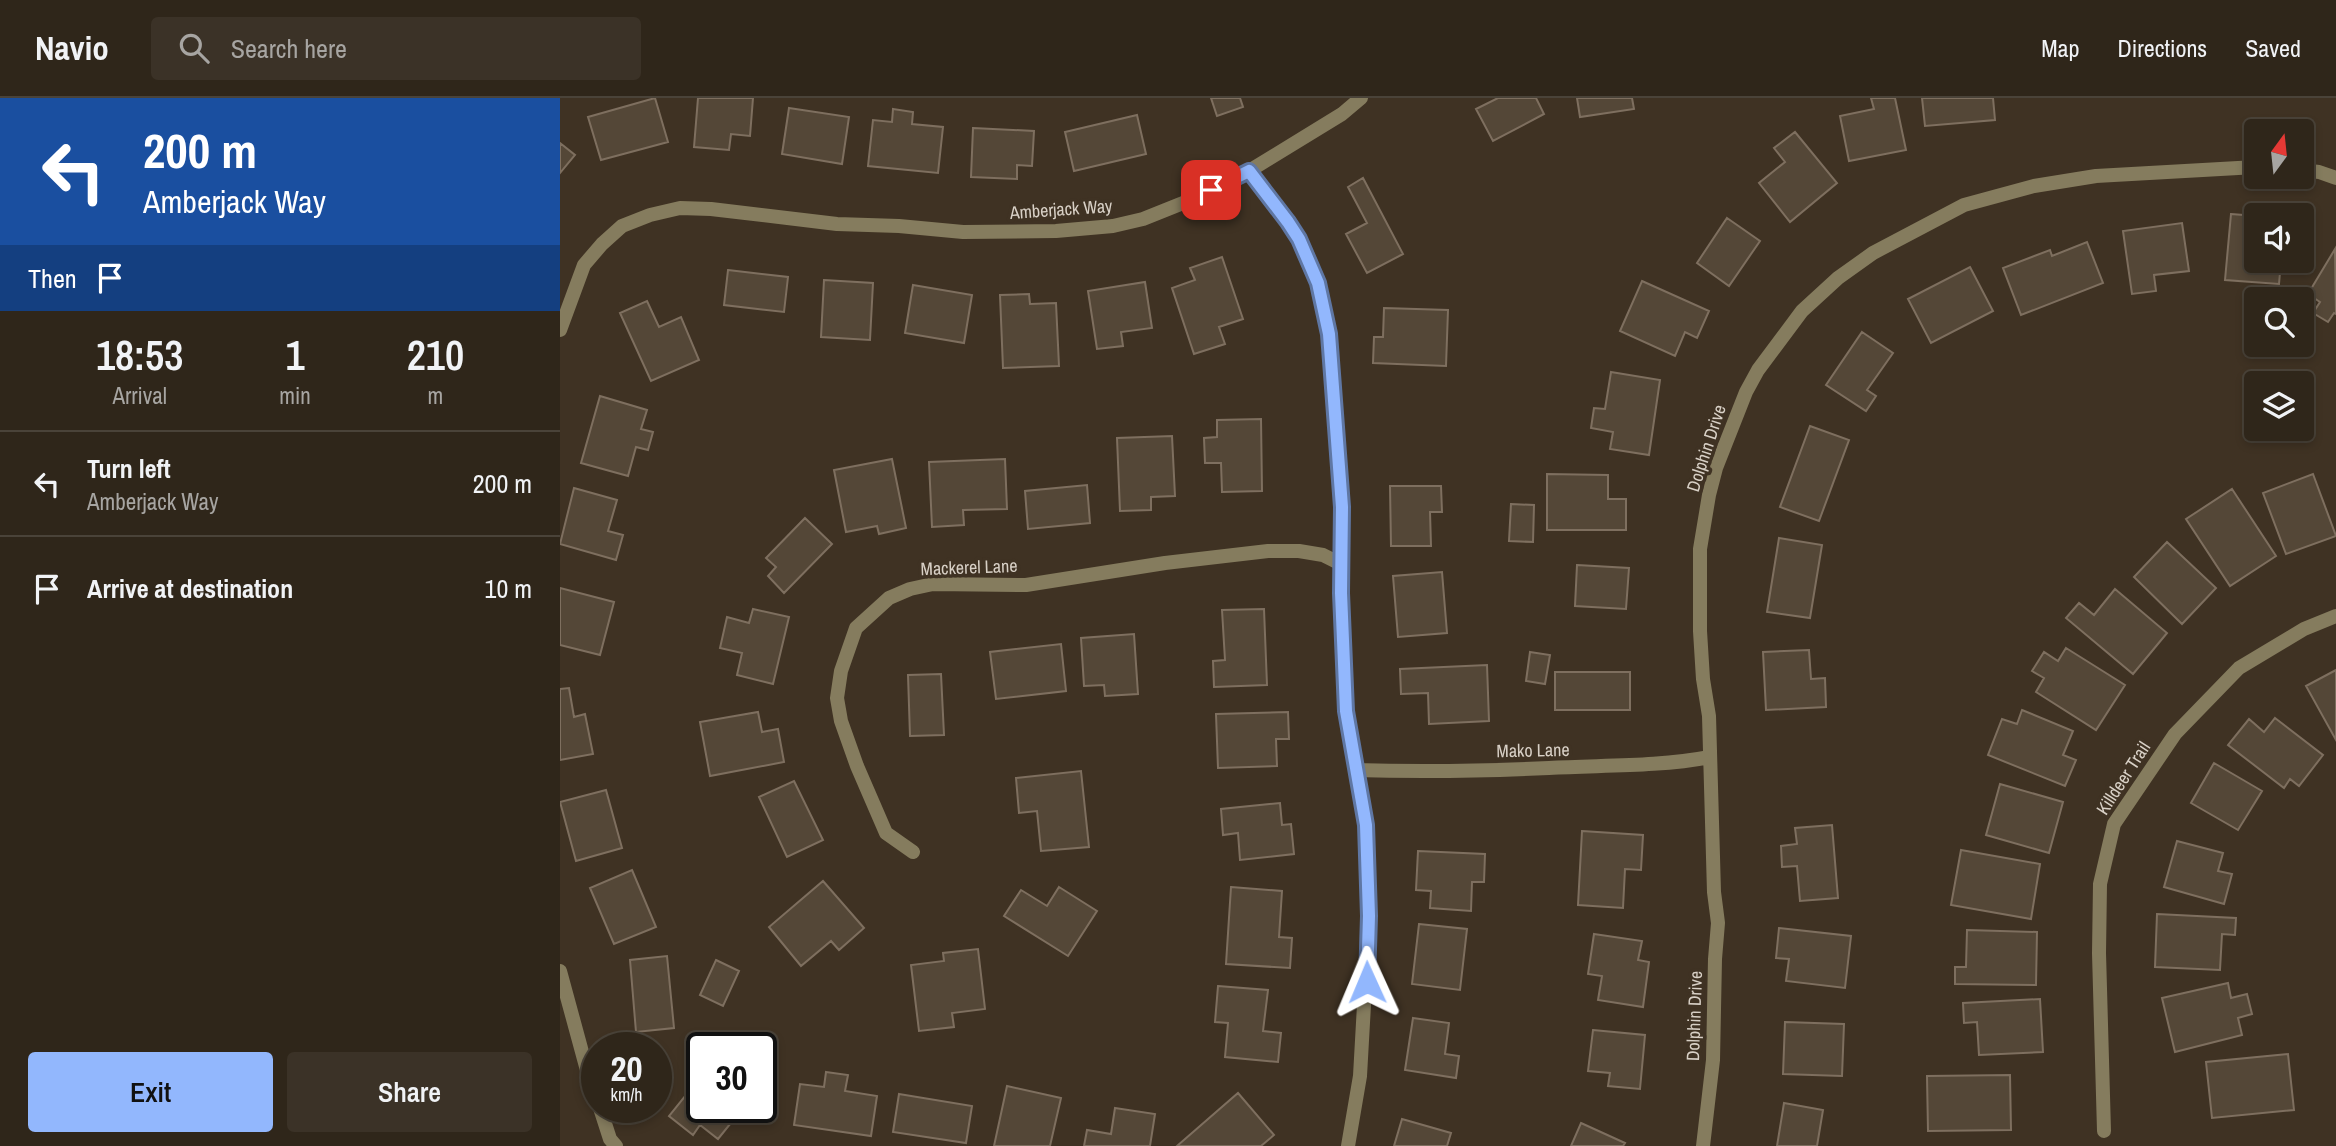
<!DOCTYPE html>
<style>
:root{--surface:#2f261a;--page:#3b3227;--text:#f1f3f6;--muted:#a7a5a2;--line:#4a4339;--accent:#92b7fd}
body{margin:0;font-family:"Archivo Narrow",sans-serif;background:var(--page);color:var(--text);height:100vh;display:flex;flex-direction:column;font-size:26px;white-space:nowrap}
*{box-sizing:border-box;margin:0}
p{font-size:23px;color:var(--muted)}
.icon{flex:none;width:38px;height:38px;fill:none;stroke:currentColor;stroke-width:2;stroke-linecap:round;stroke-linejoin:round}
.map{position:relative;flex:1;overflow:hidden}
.details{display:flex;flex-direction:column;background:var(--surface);width:560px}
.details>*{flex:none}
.banner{background:#1a4fa0;color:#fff;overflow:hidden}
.needle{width:46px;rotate:15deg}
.controls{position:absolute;left:1684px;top:21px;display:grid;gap:14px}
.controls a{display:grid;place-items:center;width:70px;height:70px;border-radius:7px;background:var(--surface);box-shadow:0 4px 10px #0003,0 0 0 2px var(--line);font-size:35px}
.speed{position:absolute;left:21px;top:934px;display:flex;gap:14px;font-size:35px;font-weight:700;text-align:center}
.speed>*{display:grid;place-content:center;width:91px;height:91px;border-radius:50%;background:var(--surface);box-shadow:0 4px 10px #0003,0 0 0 2px var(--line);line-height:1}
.speed small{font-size:18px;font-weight:400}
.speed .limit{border:4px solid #111;border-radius:10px;background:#fff;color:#111}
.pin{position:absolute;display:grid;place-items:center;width:60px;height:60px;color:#fff;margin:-30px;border-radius:14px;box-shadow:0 4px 10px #0006}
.me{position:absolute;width:77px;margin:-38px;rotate:359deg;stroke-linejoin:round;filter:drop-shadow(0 0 5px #0008)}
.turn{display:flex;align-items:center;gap:24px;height:147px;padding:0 28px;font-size:32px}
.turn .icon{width:91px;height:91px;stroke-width:2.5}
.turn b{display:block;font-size:49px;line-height:60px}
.then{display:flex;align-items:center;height:66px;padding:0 28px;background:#0003;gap:14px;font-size:26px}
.eta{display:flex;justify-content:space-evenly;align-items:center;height:119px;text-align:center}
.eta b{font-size:42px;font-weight:600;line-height:49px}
.primary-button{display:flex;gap:14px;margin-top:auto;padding:14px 28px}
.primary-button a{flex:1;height:80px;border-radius:7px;background:var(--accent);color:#111;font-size:28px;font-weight:600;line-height:80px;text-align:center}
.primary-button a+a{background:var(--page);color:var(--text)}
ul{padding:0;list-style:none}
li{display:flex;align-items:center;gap:21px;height:105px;padding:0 28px;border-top:2px solid var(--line)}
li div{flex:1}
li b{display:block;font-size:26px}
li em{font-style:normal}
header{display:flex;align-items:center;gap:42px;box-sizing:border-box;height:98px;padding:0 35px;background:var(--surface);border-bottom:2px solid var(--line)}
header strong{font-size:33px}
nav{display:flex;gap:38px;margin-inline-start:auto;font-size:24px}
.search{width:490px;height:63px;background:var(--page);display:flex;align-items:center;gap:18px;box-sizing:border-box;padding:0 24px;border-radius:7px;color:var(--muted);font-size:26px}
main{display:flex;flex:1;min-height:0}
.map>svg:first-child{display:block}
.building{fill:#544737;stroke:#7e6f5f;stroke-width:2}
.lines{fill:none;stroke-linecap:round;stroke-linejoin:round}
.street{stroke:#857c5e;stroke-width:14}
.route-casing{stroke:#5f77a4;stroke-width:18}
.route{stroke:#92b7fd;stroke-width:12}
.labels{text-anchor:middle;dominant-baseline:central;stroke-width:7;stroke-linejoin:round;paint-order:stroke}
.street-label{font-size:18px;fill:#d8d0c6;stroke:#3f3223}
</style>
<header>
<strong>Navio</strong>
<div class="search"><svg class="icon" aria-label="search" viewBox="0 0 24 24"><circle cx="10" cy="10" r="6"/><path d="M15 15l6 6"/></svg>Search here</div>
<nav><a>Map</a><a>Directions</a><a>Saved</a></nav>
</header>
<main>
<section class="details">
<div class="banner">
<div class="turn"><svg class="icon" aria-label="left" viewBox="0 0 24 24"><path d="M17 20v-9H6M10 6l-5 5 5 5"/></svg><div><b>200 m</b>Amberjack Way</div></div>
<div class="then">Then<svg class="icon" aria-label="arrive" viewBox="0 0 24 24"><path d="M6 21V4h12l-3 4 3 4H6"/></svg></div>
</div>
<div class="eta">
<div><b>18:53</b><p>Arrival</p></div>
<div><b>1</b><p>min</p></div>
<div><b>210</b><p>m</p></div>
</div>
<ul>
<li><svg class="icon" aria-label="left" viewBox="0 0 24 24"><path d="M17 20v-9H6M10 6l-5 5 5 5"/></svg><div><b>Turn left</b><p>Amberjack Way</p></div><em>200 m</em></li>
<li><svg class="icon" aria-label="arrive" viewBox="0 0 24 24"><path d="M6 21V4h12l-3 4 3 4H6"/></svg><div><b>Arrive at destination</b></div><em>10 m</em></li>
</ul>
<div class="primary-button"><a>Exit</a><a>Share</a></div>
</section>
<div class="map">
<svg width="1776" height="1048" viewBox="0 0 1776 1048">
<rect width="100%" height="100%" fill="#3f3223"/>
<path class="building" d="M95,0L108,44L41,62L28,19Z
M138,0H193L190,38L171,36L169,52L134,49Z
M651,0H680L683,9L657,18Z
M938,0H976L984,16L933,43L916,11Z
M1017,0H1072L1074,11L1020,19Z
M1311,0H1335L1346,52L1289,63L1280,18L1314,11Z
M1362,0H1433L1435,22L1365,28Z
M229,10L289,19L282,66L222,56Z
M333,11L353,14L352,26L383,29L378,75L308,68L313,22L332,24Z
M577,17L586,56L514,73L505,34Z
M413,30L474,33L472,68L457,67V81L411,79Z
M1235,34L1277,85L1230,124L1199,85L1225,64L1214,50Z
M0,45L15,57L0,75Z
M803,80L843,156L807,175L786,136L807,125L788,89Z
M1671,116L1696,118V163H1721L1719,186L1665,182Z
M1167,120L1200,143L1169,188L1137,165Z
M1622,125L1629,173L1594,177L1596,193L1572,196L1563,133Z
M1527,144L1543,185L1461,217L1443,170L1490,152L1492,158Z
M1775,151L1776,216L1774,215L1768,224L1753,215L1760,204L1748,196Z
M662,159L683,221L659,229L665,246L634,256L612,190L635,182L630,170Z
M1410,169L1433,213L1371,245L1348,201Z
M168,172L228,179L224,214L164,207Z
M264,182L313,185L310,242L261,239Z
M1082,183L1149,213L1137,240L1125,234L1115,258L1060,233Z
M585,184L592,230L561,234L563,248L537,251L528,193Z
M353,187L412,197L404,245L345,235Z
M469,196L470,206L496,205L499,268L443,270L440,197Z
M87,203L99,229L121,219L139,262L91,283L60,215Z
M824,210L888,212L886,268L813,265L814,239H823Z
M1302,234L1333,255L1307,292L1316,298L1306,313L1266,287Z
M1051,274L1100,282L1089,357L1050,351L1053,334L1031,330L1034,310L1045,311Z
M40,298L87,312L81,331L93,334L88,352L76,349L68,378L21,365Z
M701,321L702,393L662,394L661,365H645L644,340L657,339V322Z
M1250,328L1289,342L1259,423L1220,409Z
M612,338L615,398L591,399V412L560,413L557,340Z
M332,361L346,430L319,436L317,428L286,434L274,372Z
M445,361L447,411L403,412L404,427L372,429L369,364Z
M987,376L1048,377V401H1066V432H987Z
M1753,376L1776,438L1726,456L1703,395Z
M527,387L530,425L468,431L465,393Z
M830,388H881L882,414H870L871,448H831Z
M14,390L57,402L48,433L63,437L56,462L0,446Z
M1672,391L1716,458L1670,488L1626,421Z
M951,406L974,407L973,444L949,443Z
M245,420L272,446L224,495L208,478L216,469L206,460Z
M1219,440L1262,447L1250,520L1207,514Z
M1607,444L1656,490L1622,526L1574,479Z
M1017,467L1069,470L1066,511L1015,508Z
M882,474L887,535L838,539L833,478Z
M0,490L54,504L40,557L0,547Z
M1555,491L1607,535L1573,576L1506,520L1519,505L1534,517Z
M193,511L229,519L213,586L177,577L182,555L160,550L167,519L189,525Z
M704,511L707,587L654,589L653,563L665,562L662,512Z
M574,536L578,596L545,598L544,587L524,588L521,540Z
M501,546L506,593L436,601L430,554Z
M1506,550L1565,587L1536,632L1476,594L1484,580L1472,573L1484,554L1498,563Z
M1249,552L1251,581L1265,580L1266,609L1206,612L1203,554Z
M970,554L990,557L985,586L966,583Z
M927,567L929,623L869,626L868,595L841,596L840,571Z
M1776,572V642L1746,588Z
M995,574H1070V612H995Z
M381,576L384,637L350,638L348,577Z
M9,590L14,619L25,616L33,656L0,662V591Z
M1462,612L1513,633L1503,657L1516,662L1505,688L1428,657L1442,621L1457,626Z
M198,614L202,634L218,631L224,664L150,678L140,624Z
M728,614L729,641H716L717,668L658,670L656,616Z
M1715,620L1763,657L1739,688L1730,681L1724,690L1668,647L1689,621L1704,634Z
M1654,665L1702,693L1678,732L1631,705Z
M521,673L529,749L481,753L477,713L459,715L456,680Z
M234,683L263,742L227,759L199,699Z
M1440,686L1503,704L1489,755L1426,737Z
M46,692L62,750L16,763L0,704Z
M720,705L722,727L731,726L734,756L680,762L678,735L663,737L661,711Z
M1272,727L1278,800L1240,803L1237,768L1222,769L1221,748L1237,746L1235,730Z
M1022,733L1083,737L1081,772L1065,771L1063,810L1018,807Z
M1617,743L1663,755L1658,773L1672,776L1664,806L1604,789Z
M1401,752L1480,766L1471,821L1391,807Z
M858,753L925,756L924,784H912L911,813L870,810L871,793L856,792Z
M72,772L96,829L54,846L30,790Z
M263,783L304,830L279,852L271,843L241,868L209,829Z
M499,789L537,813L508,858L444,818L461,792L487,808Z
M671,789L722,793L719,839L732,840L730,870L666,866Z
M1597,816L1676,820L1675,837L1662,836L1660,872L1595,869Z
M859,826L907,831L900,892L852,886Z
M1219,830L1291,838L1285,890L1226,883L1229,861L1216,860Z
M1407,832L1477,834L1476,887L1395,886V869H1406Z
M1034,836L1082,843L1078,862L1089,864L1083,909L1038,902L1042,878L1028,876Z
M418,851L425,911L392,915L394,929L359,933L351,867L384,863L383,855Z
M107,858L114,930L76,934L70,862Z
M156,862L179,873L163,908L140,897Z
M1668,885L1671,900L1687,896L1692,916L1678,920L1682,937L1615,954L1602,900Z
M658,888L708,892L703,933L721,935L718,964L665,959L668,925L655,924Z
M1480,901L1483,954L1419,957L1417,924L1404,925L1403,905Z
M853,920L889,925L885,956L899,958L896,980L845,972Z
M1225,924L1284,926L1282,978L1223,976Z
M1033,932L1085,937L1080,991L1048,988L1050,975L1028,973Z
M1728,956L1734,1012L1652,1020L1646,964Z
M266,974L288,977L285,993L317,998L311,1038L234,1027L240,986L264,989Z
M142,977V1010H183L158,1041L140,1027L133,1037L109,1018Z
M1450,977L1451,1032L1368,1033L1367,978Z
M447,988L501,1000L490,1048H434Z
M678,995L714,1037L701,1048H617Z
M339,996L412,1008L406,1045L333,1034Z
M1224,1005L1263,1012L1257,1048H1217Z
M555,1010L595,1016L590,1048H524L527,1032L551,1036Z
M842,1021L891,1035L887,1048H834Z
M1021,1025L1065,1045L1063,1048H1011Z"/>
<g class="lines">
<path class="street" d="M1741,72L1759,74L1776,80
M689,73L728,123L739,141L758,185L769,236L782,409L781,495L786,613L806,727L809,818L800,978L788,1048
M0,232L24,167L42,146L62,128L90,117L120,110L151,111L277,126L339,128L403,134L496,133L553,128L583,121L638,99L689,73L782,16L801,0
M795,672C860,674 925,673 989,670C1043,667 1097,669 1150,659
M353,754L326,735L297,668L281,623L277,600L281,573L296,530L329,500L350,491L373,486L466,487L605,465L708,453H739L763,457L783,467
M0,873L31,987L37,1002
M40,1010L50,1041L56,1048
M1544,1033L1539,855L1540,786L1554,726L1615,636L1679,570L1744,531L1776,518
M1143,1048L1153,962L1155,861L1158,825L1154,794L1149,618L1143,581L1140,533V451L1149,397L1156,370L1186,294L1198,272L1242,213L1278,180L1313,155L1404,107L1474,88L1536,78L1696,69"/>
</g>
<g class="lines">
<defs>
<path id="route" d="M651,92L689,73L728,124L739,141L758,185L769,236L782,409L781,495L786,613L806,727L809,818L807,884"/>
</defs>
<use href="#route" class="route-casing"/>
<use href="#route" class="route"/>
</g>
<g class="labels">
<g class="street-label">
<text transform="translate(501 111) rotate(-4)">Amberjack Way</text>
<text transform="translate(1146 350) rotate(-72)">Dolphin Drive</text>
<text transform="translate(409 469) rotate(-2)">Mackerel Lane</text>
<text transform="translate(973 652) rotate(-1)">Mako Lane</text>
<text transform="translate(1563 680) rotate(-57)">Killdeer Trail</text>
<text transform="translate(1134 918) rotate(-88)">Dolphin Drive</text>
</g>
</g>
</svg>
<div class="controls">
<a><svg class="needle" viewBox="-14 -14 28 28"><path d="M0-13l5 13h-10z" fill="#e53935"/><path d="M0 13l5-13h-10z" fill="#a7a5a2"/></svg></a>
<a><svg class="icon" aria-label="sound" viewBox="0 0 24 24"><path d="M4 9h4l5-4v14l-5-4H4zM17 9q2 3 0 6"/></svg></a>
<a><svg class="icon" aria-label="search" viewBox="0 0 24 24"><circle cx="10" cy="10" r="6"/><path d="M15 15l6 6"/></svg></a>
<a><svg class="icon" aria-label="layers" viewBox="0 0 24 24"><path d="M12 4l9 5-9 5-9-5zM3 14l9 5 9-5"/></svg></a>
</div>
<div class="speed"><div>20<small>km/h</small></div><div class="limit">30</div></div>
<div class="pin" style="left:651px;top:92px;background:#d93025"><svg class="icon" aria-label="arrive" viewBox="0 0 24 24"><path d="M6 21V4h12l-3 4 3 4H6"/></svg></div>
<svg class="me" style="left:807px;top:884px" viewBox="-20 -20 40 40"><path d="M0-17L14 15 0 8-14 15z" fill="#92b7fd" stroke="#fff" stroke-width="4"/></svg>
</div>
</main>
